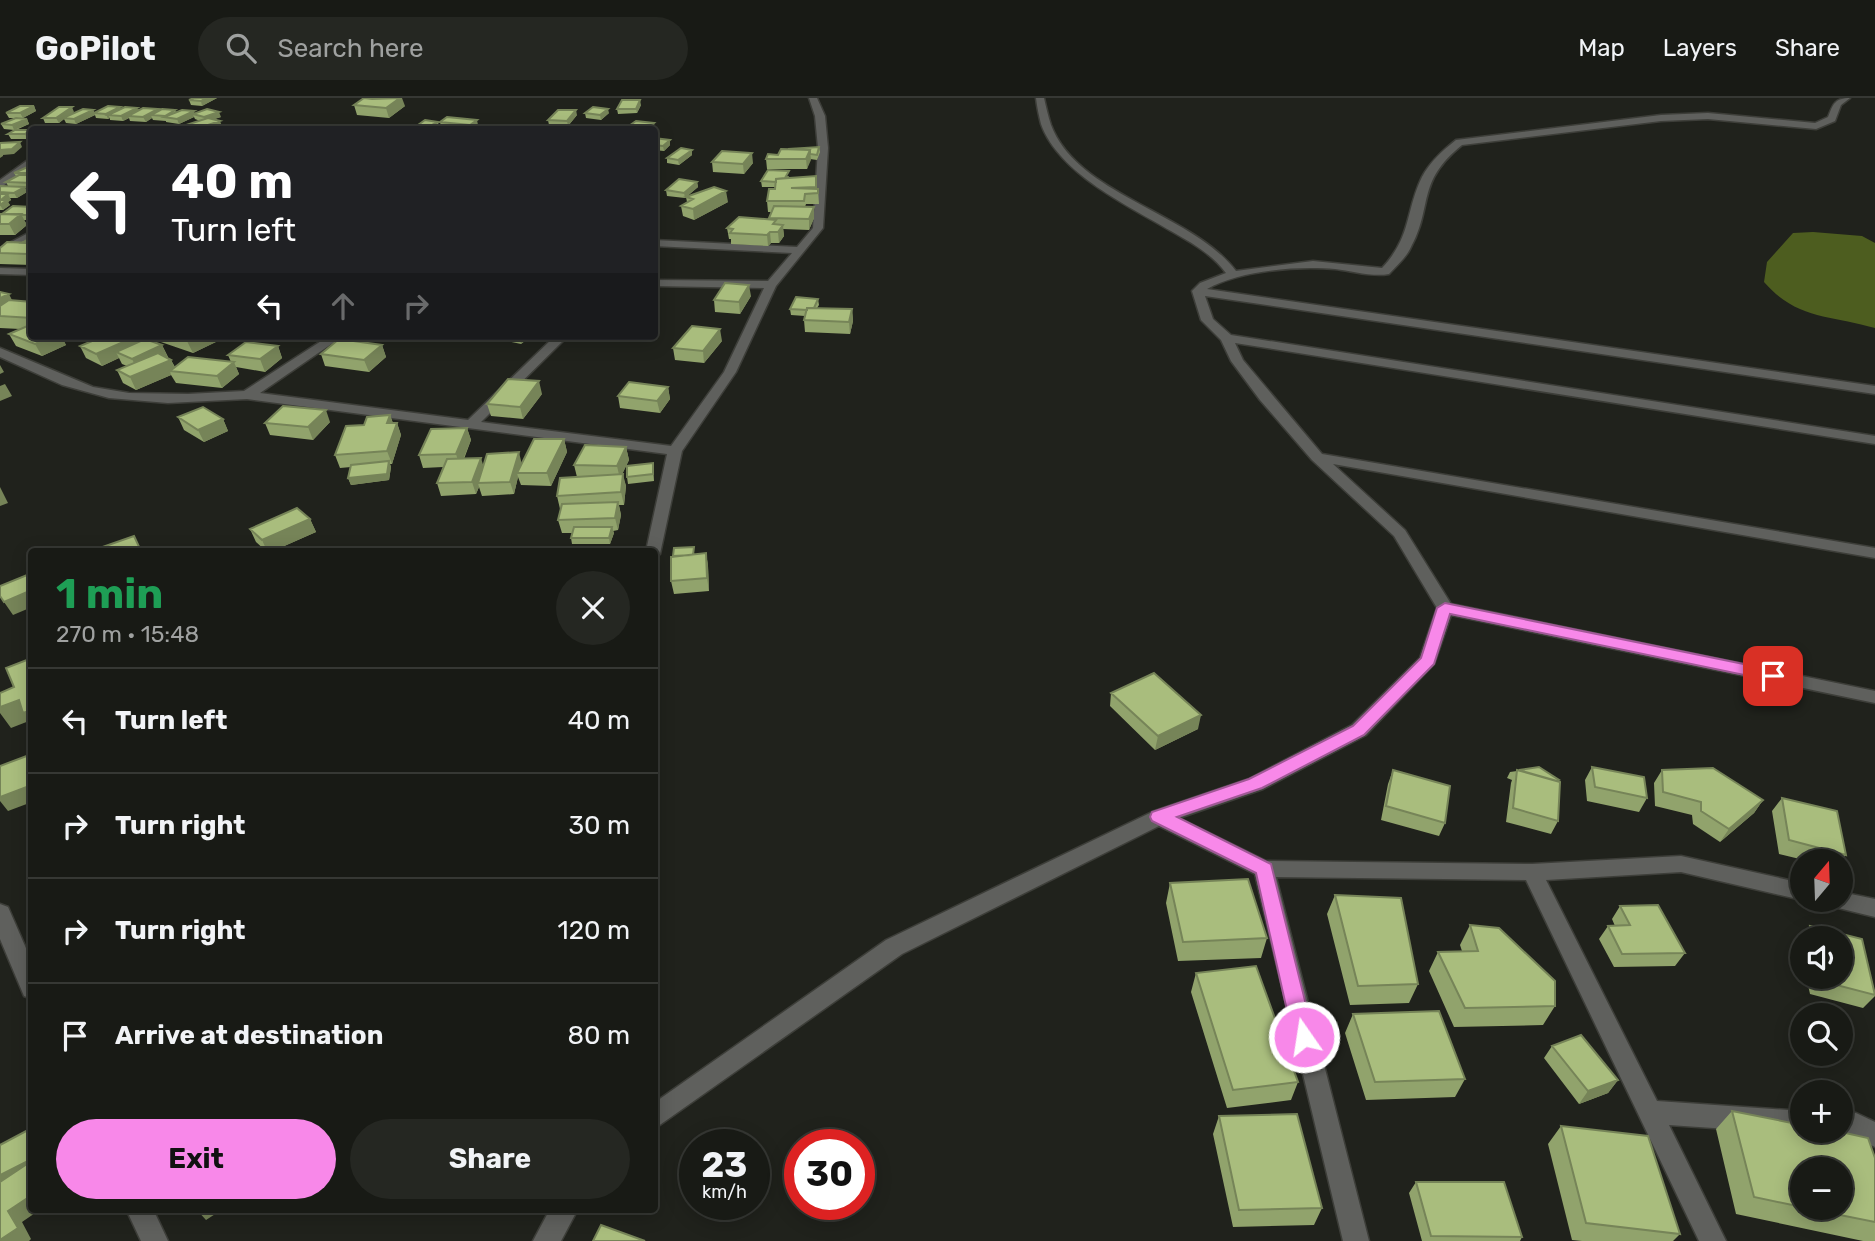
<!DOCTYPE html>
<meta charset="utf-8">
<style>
:root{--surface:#181a15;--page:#252722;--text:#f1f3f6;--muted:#9fa1a0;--line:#363834;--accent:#f888e9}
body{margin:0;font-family:Rubik,sans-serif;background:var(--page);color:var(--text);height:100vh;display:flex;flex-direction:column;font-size:26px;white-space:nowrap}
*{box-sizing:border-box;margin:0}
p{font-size:23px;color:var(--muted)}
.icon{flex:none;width:38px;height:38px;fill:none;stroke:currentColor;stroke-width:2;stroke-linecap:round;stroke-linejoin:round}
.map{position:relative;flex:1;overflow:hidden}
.panel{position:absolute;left:28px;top:450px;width:630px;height:665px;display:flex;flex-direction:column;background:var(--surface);border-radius:7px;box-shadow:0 4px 18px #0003,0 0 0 2px var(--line)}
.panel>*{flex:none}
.hud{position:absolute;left:28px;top:28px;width:630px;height:214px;border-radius:7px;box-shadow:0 4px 18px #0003,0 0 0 2px var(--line);background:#202124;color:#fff;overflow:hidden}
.needle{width:46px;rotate:19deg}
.buttons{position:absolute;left:1790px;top:751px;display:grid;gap:14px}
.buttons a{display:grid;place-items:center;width:63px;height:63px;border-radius:50%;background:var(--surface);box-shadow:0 4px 18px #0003,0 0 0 2px var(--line);font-size:35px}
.speed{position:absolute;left:679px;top:1031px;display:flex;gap:14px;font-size:35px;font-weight:700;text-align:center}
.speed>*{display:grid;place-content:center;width:91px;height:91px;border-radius:50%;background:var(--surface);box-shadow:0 4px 18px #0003,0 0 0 2px var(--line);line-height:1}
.speed small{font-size:18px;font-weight:400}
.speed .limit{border:10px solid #d22;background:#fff;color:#111}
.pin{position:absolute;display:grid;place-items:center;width:60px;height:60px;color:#fff;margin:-30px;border-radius:14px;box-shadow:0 4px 10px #0006}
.me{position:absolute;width:77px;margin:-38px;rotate:347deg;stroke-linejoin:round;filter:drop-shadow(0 0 5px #0008)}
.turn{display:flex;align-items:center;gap:24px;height:147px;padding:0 28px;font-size:32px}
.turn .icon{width:91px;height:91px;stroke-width:2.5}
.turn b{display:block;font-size:49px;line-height:60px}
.lanes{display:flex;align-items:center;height:66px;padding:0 28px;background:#0003;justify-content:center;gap:35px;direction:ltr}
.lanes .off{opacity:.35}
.round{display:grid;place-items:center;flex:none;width:74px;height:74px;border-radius:37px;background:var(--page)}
.overview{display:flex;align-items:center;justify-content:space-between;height:119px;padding:0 28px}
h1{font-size:42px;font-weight:700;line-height:52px;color:#1e9e55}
.primary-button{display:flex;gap:14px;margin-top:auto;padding:14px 28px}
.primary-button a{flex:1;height:80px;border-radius:42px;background:var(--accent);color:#111;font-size:28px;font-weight:700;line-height:80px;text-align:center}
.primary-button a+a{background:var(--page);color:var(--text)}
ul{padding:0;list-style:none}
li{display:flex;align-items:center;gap:21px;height:105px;padding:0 28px;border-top:2px solid var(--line)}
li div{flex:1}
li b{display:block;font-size:26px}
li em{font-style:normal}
header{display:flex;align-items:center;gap:42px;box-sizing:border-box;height:98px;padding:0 35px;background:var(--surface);border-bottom:2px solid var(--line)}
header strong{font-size:33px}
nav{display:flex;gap:38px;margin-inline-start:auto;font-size:24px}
.search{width:490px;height:63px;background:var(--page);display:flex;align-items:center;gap:18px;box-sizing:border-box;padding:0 24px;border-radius:38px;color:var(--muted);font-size:26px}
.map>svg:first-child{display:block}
.water{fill:#4d5d1f}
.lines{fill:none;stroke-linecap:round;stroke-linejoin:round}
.minor-casing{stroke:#3d3e39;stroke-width:3}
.minor{fill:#5f605d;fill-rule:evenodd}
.wall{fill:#91a36c;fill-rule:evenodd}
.shaded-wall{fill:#768458}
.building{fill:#a9bd7d;stroke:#768458;stroke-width:2}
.route{fill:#f888e9;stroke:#a15897;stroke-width:2}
</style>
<header>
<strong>GoPilot</strong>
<div class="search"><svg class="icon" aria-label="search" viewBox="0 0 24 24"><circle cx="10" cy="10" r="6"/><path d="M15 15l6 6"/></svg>Search here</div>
<nav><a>Map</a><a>Layers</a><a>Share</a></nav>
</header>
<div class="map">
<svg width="1875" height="1143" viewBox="0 0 1875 1143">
<rect width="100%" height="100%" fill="#20221c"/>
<path class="water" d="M1813,134L1862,138L1875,145V230C1831,217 1797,222 1764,184L1767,164L1793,135Z"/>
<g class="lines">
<defs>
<path id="minor" d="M809,0H817L825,18L828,50L823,130L776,188L736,274L682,353L660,456L654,458V453H646L667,356L247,301L168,305L109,300L62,287L0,259V250L93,289L129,295L188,296L244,293L329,238H343L260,295L468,322L555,238H568L481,324L671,348L724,274L764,190L654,188V182L768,183L792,155L654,148V142L797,149L813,130L818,50L815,18Z
M1036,0H1044C1046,9 1048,18 1051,27C1077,97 1192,115 1236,173L1313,163L1382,170C1412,138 1405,114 1422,79C1430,64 1442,53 1456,42L1661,17L1708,15L1815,25L1828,19C1833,6 1835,0 1850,0L1841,7L1835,23L1816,31L1708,21L1661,23L1462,47C1415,85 1434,108 1410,151C1405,161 1396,168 1389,176C1372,179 1352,173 1335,171C1297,168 1240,172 1207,191L1875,288V296L1205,198L1213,221L1231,237L1875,338V346L1235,245L1243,262L1322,356L1875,450V460L1333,366L1405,432L1451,506L1875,593V605L1451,517L1434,566L1366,637L1263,691L1179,720L1266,763L1532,766L1681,758L1802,785V802L1681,774L1546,782L1657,1003L1802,1013V1032H1810L1802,1036L1669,1027L1726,1143H1699L1526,782L1276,779L1369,1143H1343L1255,776L1159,728L902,856L654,1031V1005L886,842L1152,714L1249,681L1352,627L1420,560L1437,510L1394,438L1312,362L1260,302L1231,263L1221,242L1201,222L1192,193L1200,185L1226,175C1212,156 1192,145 1171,133C1129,108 1059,76 1041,26C1039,18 1037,9 1036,0Z
M97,29L117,32H93Z
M32,59V67L0,90V82Z
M32,133V141L0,158V150Z
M0,170L32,171V177L0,176Z
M1841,794L1875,801V819L1830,808L1827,802H1841Z
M0,806L8,809L32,864V901L24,898L0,841Z
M1841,1014L1856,1015L1875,1024V1049L1853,1038L1832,1034L1841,1032Z
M126,1111H153L168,1143H141Z
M550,1111H578L561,1143H533Z"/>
</defs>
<use href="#minor" class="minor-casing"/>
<use href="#minor" class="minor"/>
</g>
<path class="wall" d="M194,0H217L202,8L191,7L189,2Z
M354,7L405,8L389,20L357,17Z
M641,7L637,15L618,16L617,11Z
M34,8L36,13L23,20L27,21L29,26L16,32H31L32,38L27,41H11L8,36L14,32L4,31L1,26L16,20H9L6,15Z
M120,11L175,12L176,14L221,19L214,21L222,28L211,32L192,31L189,26L200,23L195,21L194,19L179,26L166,24V23L153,22L152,20L146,24L130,23L129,20L123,23L110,22V20L108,21L96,20L95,17L76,26L66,25L64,21L59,25H45L43,20L74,14L70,17L93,12L94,14Z
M585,15H609L601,22L586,20Z
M577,17L568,28L549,27L548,22Z
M438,24L439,28H441L440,24L478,27L472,32L450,30L451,32H411Z
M654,40L670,42V47L664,53L654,52Z
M819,49L820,54L817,62L810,61L807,71H767L766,61L778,57L788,51Z
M692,52V57L679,67L667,65V60Z
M712,64L753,65L744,76L713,74Z
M32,67V90H25L27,94L17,100H10L11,102L8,104L10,107L3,112H0V88H8L6,84L16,78L14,75Z
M789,78L788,80L816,78L817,91H818L819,106H806L805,109H814V120L809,132L783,131L784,138L779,145H771L768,148L731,146V141H729L727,130L769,121L771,114H768L767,103L775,91V89H762L761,83Z
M697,84L698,89L685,100L667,98L666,92Z
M686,99L728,104L694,122L683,118L681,108L687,104Z
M32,109L29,122H24L27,127L15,137H0V116Z
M32,140V167L0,166V150L22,145Z
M0,193L12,203L32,204V238H61L66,247L42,258L16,248L9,236L20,231L0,230Z
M751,198L740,216L715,214L714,202Z
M818,201L819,207L817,210L852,211L853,223L850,236L805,234L804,222L805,218L791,217L790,211Z
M104,238H144L145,241L162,247L168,259L167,260L171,262L175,269L231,264L228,257L278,248L282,260L265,274L236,269L239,276L222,290L176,285L171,277L136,292L123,285L117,272L127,268L122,266L119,260L102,268L86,260L80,248Z
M156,238H218L220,242L193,255L158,243Z
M280,238H312L301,244Z
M484,238H531L521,246Z
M722,243L704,265L675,262L673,250Z
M382,247L386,259L369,274L325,268L321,256Z
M668,289L670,301L660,315L620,310L618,298Z
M542,296L523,321L491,318L487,306Z
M390,317L393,325H397L401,337L392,366H390L391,369L389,382L351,387L348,380L351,369L340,370L335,357L364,327Z
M178,319L223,321L228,333L204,344L184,332Z
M330,324L313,342L270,337L265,325Z
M467,330L471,342L464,361L484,367L522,366L564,341L567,354L551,388L521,387L518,379L514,396L482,398L479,389L476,396L441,398L437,385L443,369L423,370L419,357Z
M626,349L629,362L622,376L626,388L624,407H619L621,417L618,432L613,433L614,435L610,446H572L571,440L572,435H562L558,422L561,411H560L557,398L577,379L574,367Z
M653,365L654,383L628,386L627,379Z
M310,421L316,434L273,453H266L256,444L250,431Z
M706,455L708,468L709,493L674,496L671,483L695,456Z
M1111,595L1198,631L1155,652L1110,608Z
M1592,669L1647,700L1639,714L1587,703L1585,682Z
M1393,672L1445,725L1439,738L1381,722L1388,686Z
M1662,672L1763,702L1754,715L1720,744L1693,726L1692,717L1655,708L1654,685Z
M1517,673L1558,683V723L1551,736L1506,724L1511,685L1512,682L1507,680L1510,674Z
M1782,700L1846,757L1841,763H1808L1779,756L1772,713Z
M1170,785L1267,840L1261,860L1178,863L1166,805Z
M1335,797L1418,886L1409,905L1350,907L1327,816Z
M1620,808L1685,855L1675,868L1614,869L1599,841L1608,828H1615L1612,821Z
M1470,827L1555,908L1543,927L1454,929L1429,873L1438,854L1462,853L1460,847Z
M1810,828L1862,841L1875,895V898L1863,910L1810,896L1806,878H1841V840H1802V860L1799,841Z
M1196,875L1298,984L1291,1002L1227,1010L1191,894Z
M1353,916L1465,981L1455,999L1366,1002L1345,935Z
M1552,948L1618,982L1608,995L1579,1006L1544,960Z
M1732,1013L1875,1060V1143H1863L1736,1116L1716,1031ZM1802,1071L1841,1110H1802Z
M1219,1018L1322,1110L1314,1127L1233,1129L1213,1036Z
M1561,1028L1680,1136L1673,1143H1582L1572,1142L1548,1046Z
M1416,1084L1522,1139L1520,1143H1422L1409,1095Z"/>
<path class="shaded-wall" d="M206,0H217L202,8L201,3Z
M400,0H402L405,8L389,20L386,10Z
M640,2L641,7L637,15L636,11Z
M34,8L36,13L23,20L20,15Z
M72,9L74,14L65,20H63L64,21L59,25L56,20Z
M120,9L122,14L108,17L110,20L108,21L106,16Z
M137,10L139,15L128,18L129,20L123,23L121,18Z
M158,11L160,16L151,17L152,20L146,24L143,19Z
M608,11L609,15L601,22L600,17Z
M93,12L95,17L76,26L74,21Z
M576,12L577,17L568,28L567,23Z
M194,13L195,17L193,16L194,19L179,26L177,21Z
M219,14L221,19L206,24L204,19Z
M27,21L29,26L14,32L12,27Z
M477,22L478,27L471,32L470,27Z
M220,23L222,28L211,32H203L202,29Z
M654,25L655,30L653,32H645Z
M31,32L32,38L27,41L25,36Z
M670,42V47L664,53L663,48Z
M20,44L22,49L14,56L3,57V58L0,60V52Z
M692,52V57L679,67L678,62Z
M810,52L811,62L807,71L806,61Z
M752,55L753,65L744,76L743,66Z
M697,84L698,89L685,100L684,95Z
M25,89L27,94L17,100L14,95Z
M726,93L728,104L694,122L693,111Z
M8,96L11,102L8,104L10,107L3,112L0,107L1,102Z
M814,109V120L809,132V121Z
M32,113V120L29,122L26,117Z
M21,116L27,127L15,137L9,126Z
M783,127L784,138L779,145L778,134Z
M770,134L771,145L768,148L767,137Z
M32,153V163L28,156Z
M749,187L751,198L740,216L739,204Z
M0,193L3,199L9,196L15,208L0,215Z
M852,211L853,223L850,236L849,224Z
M720,231L722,243L704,265L703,253Z
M52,238H61L66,247L42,258L35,246Z
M137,238H144L149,247L116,254L119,260L102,268L96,256Z
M198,238H218L220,242L193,255L187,243Z
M299,238H312L301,244Z
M519,238H531L521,246Z
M162,247L168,259L138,273L132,261Z
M382,247L386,259L369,274L364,262Z
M278,248L282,260L265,274L260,261Z
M171,262L177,274L170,273L171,277L136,292L130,279Z
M234,264L239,276L222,290L217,278Z
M0,267L4,274L0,276Z
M539,283L542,296L523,321L520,309Z
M5,286L12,298L0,303V288Z
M668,289L670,301L660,315L657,303Z
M326,312L330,324L313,342L308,329Z
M390,317L394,329L387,325Z
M223,321L228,333L204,344L198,332Z
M397,325L401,337L392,366L387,353Z
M467,330L471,342L460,369L456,356Z
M564,341L567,354L551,388L547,375Z
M626,349L629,362L620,381L617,368Z
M519,354L522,367L517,375L518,379L514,396L510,384Z
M481,360L485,373L478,385L479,389L476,396L472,384Z
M389,363L391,369L389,382L351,387L348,380Z
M623,376L626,388L624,407L621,394Z
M0,389L8,405L0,408Z
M618,404L621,417L618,432L615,420Z
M310,421L316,434L273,453H267L262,442Z
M612,429L614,435L610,446L609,440Z
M706,455L708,468L709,493L707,480Z
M32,492V509L13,517L4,504Z
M19,602L32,612V627L29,623L11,630L0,615V609Z
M1201,617L1198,631L1155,652L1158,638Z
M32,687V704L8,713L0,703V699Z
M1763,702L1754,715L1720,744L1729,731Z
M1618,982L1608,995L1579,1006L1588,993Z
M32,1061V1080L0,1096V1077Z
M32,1097V1111H41L22,1124L31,1141L29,1143H0L8,1113Z
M196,1111H223L206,1122Z"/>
<path class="building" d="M194,0H206L201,3L189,2Z
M364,0L372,1L400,0L386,10L354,7Z
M622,2H640L636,11H617Z
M20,8H34L20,15H6Z
M108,8L120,9L106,16L94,15Z
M59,9H72L56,20H43Z
M125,9L137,10L121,18L108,17Z
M593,9L608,11L600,17L585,15Z
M143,10L158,11L143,19L128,18Z
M83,11L93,12L74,21L63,20Z
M162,11L175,12L165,18L151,17Z
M207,11L219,14L204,19L193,16Z
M182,12L194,13L177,21L164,19Z
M558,12H576L567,23L548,22Z
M447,19L477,22L470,27L440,24Z
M16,20L27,21L12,27L1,26Z
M208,20L220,23L202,29L189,26Z
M425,22L438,24L432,27L450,28L446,32H411Z
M636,23L654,25L645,32L626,30Z
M278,27L275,32H255L257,28Z
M325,29H341L339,32H322Z
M595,29L614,30L613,32H593Z
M15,32H31L25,36H8Z
M654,40L670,42L663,48L654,47Z
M20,44L12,51L0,52V45Z
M819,49L817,57L810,56V52L788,51Z
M681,50L692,52L678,62L667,60Z
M781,51L810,52L806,61H766L768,56L778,57Z
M722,53L752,55L743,66L712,64Z
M32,67V75H14Z
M768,72L789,73L785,80L776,81V84L761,83Z
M19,77H32V85L6,84Z
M816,78V89L791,90L818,91V95L805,96L804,103H767L769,91H775L776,81Z
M679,81L697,84L684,95L666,92Z
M0,88H1L25,89L14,95L0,94Z
M714,89L726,93L693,111L681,108L693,101L686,99Z
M0,96H8L1,102H7L0,107Z
M13,108L32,109V113L26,117L2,116Z
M774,108L814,109L809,121L769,120Z
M0,116H21L9,126H0Z
M739,119L776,122L773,126L783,127L778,134H770L767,137L730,135L733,131L727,130Z
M30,140H32V145H22Z
M7,144L32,145V153L28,156L0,155V150Z
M725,185L749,187L739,204L714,202Z
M0,194L9,196L0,200Z
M796,199L818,201L814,210H807V212L790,211Z
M9,202L32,204V220L0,218V208Z
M807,210L852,211L849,224L804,222Z
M32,226V238H52L35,246L9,236Z
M692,228L720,231L703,253L673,250Z
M104,238H137L96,256L80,248Z
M172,238H198L187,243Z
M145,241L162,247L132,261L116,254Z
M339,241L382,247L364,262L321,256Z
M246,244L278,248L260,261L228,257Z
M158,255L171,262L130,279L117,272Z
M188,259L234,264L217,278L170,273Z
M508,281L539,283L520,309L487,306Z
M629,284L668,289L657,303L618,298Z
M283,308L326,312L308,329L265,325Z
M203,309L223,321L198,332L178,319Z
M390,317L387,325H397L387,353L335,357L346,328L364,327L367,319Z
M467,330L456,356L419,357L431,331Z
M534,341H564L547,375H517Z
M585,347L626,349L617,368L574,367Z
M519,354L510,384L478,385L487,356Z
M481,360L472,384L437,385L447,361Z
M389,363L387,376L348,380L351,367Z
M653,365V376L627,379V368Z
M623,376L621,394L557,398L560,380Z
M618,404L615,420L558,422L562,406Z
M297,410L310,421L262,442L250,431Z
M574,429H612L609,440H571Z
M134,438L141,453H94V452Z
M694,449L693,457L673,458L674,450Z
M706,455L707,480L671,483V459Z
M32,475V492L4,504L0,498V488Z
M32,560V612L23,615L19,602L0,609V595L14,589L6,570Z
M1154,575L1201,617L1158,638L1111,595Z
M32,656V687L0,699V668Z
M1539,669L1559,682L1557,683L1519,672Z
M1592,669L1644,679L1647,700L1595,689Z
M1713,670L1763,702L1729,731L1701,713V704L1663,694L1662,672Z
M1393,672L1450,688L1445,725L1386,708Z
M1517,672L1560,684L1558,723L1513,710Z
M1782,700L1837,713L1846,757L1789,742Z
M32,717V726L28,718Z
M1248,781L1267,840L1183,844L1170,785Z
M1335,797L1401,800L1418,886L1358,888Z
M1658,807L1685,855L1622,856L1608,828L1630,827L1620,808Z
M1470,827L1499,830L1555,883V908L1465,910L1438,854L1478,853Z
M1810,828L1862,841L1875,897L1821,883L1820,878H1841V840H1812Z
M1256,868L1298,984L1233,992L1196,875Z
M1439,913L1465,981L1375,984L1353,916Z
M1581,937L1618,982L1588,993L1552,948Z
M1732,1013L1802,1027V1032H1832L1868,1040L1875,1060V1124L1805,1110H1841V1071H1802V1109L1754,1099Z
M1297,1016L1322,1110L1239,1112L1219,1018Z
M1561,1028L1648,1038L1680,1136L1586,1125Z
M28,1032L32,1047V1061L0,1077V1047Z
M27,1066L32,1074V1097L8,1113L18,1130L0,1142V1084Z
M1416,1084H1504L1522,1139L1431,1138Z
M601,1127L645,1143H593Z"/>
<path class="route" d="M1445,505L1773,572L1781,578L1773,583L1450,516L1434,566L1364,637L1262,690L1177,719L1271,766L1314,939L1311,946L1304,949L1296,946L1293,939L1256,775L1152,723L1150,719L1152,714L1249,681L1353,628L1421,560L1437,510Z"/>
</svg>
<div class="buttons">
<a><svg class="needle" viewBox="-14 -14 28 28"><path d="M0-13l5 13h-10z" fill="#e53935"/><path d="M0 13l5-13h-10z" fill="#9fa1a0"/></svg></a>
<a><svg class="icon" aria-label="sound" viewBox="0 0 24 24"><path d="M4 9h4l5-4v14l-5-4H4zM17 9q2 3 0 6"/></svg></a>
<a><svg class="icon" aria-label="search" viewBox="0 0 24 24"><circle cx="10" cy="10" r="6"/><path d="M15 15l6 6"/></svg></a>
<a>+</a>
<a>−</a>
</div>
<div class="speed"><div>23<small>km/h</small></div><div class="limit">30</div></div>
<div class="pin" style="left:1773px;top:578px;background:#d93025"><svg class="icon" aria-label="arrive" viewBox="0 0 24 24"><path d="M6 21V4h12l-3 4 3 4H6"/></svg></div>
<svg class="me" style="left:1304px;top:939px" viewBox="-20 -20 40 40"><circle r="17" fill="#f888e9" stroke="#fff" stroke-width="3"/><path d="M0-11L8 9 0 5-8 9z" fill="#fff"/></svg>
<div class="hud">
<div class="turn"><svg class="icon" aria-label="left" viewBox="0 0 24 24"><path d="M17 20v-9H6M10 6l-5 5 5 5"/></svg><div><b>40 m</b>Turn left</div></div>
<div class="lanes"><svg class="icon" aria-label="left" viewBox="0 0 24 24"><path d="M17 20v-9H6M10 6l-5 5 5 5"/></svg><svg class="icon off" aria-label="ahead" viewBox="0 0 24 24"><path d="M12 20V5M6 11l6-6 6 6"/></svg><svg class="icon off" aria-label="right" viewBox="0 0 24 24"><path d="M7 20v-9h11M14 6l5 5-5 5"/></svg></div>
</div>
<section class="panel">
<div class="overview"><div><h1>1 min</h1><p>270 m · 15:48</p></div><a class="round"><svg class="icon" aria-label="close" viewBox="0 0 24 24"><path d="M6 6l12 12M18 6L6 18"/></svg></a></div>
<ul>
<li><svg class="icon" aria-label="left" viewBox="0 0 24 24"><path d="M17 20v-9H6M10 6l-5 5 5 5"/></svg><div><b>Turn left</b></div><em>40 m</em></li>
<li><svg class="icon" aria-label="right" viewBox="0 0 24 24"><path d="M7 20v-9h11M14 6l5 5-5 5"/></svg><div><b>Turn right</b></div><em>30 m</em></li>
<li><svg class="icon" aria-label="right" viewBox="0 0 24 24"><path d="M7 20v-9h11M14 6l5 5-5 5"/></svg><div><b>Turn right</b></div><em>120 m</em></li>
<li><svg class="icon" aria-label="arrive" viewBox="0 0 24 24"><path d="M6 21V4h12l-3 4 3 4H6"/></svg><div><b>Arrive at destination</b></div><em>80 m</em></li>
</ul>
<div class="primary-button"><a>Exit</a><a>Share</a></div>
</section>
</div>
